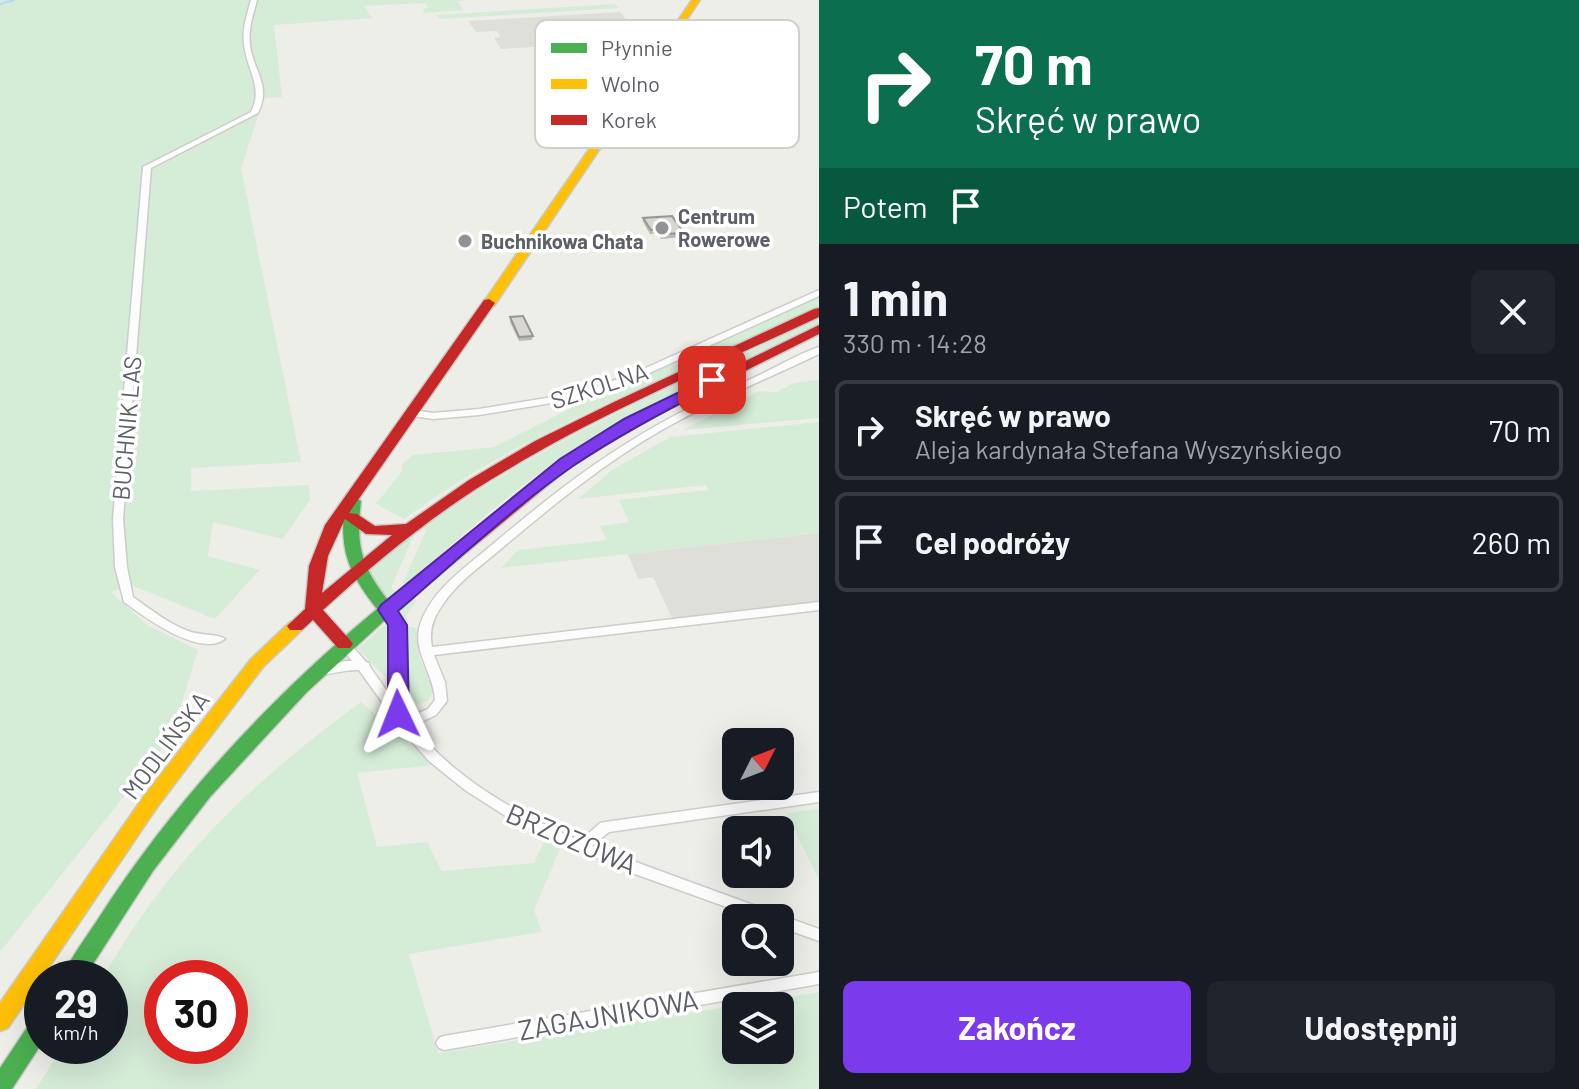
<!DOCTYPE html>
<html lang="pl">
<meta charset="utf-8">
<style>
:root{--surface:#171b24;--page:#20242c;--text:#f1f3f6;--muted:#9ea1a6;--line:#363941;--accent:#7c3aed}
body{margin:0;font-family:Barlow,sans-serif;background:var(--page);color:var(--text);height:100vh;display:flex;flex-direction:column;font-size:30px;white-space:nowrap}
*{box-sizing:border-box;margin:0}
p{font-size:26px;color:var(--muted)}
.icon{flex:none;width:44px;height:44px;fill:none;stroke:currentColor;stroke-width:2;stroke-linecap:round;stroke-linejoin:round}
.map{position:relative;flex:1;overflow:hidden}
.panel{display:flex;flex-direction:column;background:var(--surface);width:760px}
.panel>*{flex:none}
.hud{background:#0b6e4f;color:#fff;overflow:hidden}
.needle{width:52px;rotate:48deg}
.tools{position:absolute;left:722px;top:728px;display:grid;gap:16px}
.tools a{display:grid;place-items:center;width:72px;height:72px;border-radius:12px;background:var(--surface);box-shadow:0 8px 32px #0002;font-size:40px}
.speed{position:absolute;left:24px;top:960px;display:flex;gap:16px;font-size:40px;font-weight:700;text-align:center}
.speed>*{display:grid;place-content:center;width:104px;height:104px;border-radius:50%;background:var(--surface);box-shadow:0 8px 32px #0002;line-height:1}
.speed small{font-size:20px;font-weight:400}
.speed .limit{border:12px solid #d22;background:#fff;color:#111}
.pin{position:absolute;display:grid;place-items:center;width:68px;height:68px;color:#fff;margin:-34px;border-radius:16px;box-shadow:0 4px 12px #0006}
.me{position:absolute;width:88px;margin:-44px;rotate:358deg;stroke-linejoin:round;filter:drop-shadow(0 0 6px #0008)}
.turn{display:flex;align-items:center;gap:28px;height:168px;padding:0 24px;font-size:36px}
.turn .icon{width:104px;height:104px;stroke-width:2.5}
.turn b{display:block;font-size:56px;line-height:68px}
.then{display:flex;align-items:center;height:76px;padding:0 24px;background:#0003;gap:16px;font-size:30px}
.round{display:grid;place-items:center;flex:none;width:84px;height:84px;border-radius:12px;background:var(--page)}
.summary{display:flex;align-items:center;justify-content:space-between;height:136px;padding:0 24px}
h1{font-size:48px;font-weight:700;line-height:60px}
.action{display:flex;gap:16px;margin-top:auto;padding:16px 24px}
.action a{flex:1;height:92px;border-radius:12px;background:var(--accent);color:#fff;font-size:32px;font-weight:700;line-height:92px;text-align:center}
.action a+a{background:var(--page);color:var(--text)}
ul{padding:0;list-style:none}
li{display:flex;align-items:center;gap:24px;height:100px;margin:0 16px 12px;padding:0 8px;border:4px solid var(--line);border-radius:12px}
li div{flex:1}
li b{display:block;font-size:30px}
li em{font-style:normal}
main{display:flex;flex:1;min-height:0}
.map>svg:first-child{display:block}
.industrial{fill:#dfdfda}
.green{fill:#d5ecd7;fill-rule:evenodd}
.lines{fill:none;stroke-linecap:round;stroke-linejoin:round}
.stream{stroke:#bcd3f8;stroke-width:2}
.street-casing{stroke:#cbcccb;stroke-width:3}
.fast-casing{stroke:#c9caca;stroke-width:3}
.slow-casing{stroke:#c9caca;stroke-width:3}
.jam-casing{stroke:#c9caca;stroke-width:3}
.street{fill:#fcfcfc;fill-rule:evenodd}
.fast{fill:#4caf50;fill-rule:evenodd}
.slow{fill:#ffc107;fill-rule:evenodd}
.jam{fill:#c62828;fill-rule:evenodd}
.wall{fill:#bab9b5}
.building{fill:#d8d7d3;stroke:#979694;stroke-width:2}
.route{fill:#7c3aed;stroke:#51269a;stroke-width:2}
.poi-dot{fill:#909294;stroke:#fff;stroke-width:3}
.labels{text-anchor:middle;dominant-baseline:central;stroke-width:7;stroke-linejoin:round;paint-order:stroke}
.far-poi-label{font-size:20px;font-weight:bold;fill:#5d6067;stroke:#fff;text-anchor:start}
.street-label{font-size:24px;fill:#5d6067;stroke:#fff}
.near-street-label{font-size:28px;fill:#5d6067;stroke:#fff}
.key{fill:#fff;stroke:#cecfd1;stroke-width:2}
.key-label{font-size:22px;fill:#5d6067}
</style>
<main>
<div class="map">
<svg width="819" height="1089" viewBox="0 0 819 1089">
<rect width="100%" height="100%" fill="#eeeee9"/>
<path class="industrial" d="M620,12L629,23L665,20L652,40L501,49L494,38L500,37L497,31L476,32L468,21Z
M819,533V601L765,608L672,618L653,577L638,579L628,554Z"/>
<path class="green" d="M0,0H470L458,1L463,10L424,13L423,9L428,8L425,3L364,6L372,18L274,25L282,97L264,98L241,168L301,462L191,468V491L309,485L310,500L283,539L213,522L208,556L260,570L215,619L131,585L111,592L147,625L198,650L172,736L0,952Z
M615,4L619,8L439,19L437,15Z
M819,297V307C676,377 534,423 404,519L376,504L402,471V464L413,455L494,447L571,408L569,403L620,387Z
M819,319V324C728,367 636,408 553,464C500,500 454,543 406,585L403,583L426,530L423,528C545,439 683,382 819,319Z
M819,380V418L683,430L759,391L776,392L794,383Z
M819,422V533L501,568L518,550L607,540L600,526L629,522L619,500L708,490L706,485L578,499L612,470L670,437Z
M414,534L391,588L397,592L387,599L367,572Z
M412,598L416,601L406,616L409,627L417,628L420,658L433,691L428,701L417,704C393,691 405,659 405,636C406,627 402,619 400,610Z
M389,621L393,631L388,680L358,649Z
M361,702L434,765L357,773L377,847L427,842L442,871L534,863L545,840L562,844L534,910L542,932L409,954L438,1053L819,992V1089H36L63,1046H110V978H103C169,860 253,781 361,702ZM162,978H230V1046H162ZM736,1006H780V1050H736Z
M819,809V880L786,813Z"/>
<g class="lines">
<path class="stream" d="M0,4L14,0"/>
<defs>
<path id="street" d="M251,0H257C253,15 248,29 250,45C253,71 272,85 258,113L151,168L123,519L127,567L133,597C151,610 168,623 188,631C200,636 217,633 225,639C199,658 145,617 124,602L115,567L113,519L143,167L251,112C264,87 246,69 244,44C242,29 247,14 251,0Z
M819,290V296L645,375L588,397L479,415L433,419L413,416L408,413L413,410L433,413L479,409L583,392L639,371Z
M819,347V354C766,379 711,402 660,431C603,464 552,506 502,548C481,566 456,583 441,607C432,620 429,632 432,647L819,602V610L434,655L445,682L447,701L436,715L413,726C456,780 518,814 580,841L600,823L605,822L819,792V802L609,832L592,846L819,929V941L780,927V918H757L635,874L546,837L504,815L465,790L429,761L405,734L359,670C343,669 329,676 317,674L315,671L317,668L346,661H352L338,644L340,641H348L366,662L369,663L370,667L392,698V625L381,610L383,607H391L404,625V714L407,718L428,709L435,700C434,674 412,651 420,625C431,590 466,567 493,544C536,508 580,472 629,442C668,417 710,397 753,378C775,368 796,355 819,347Z
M819,972V984L444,1050L439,1048L436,1043L439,1038L444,1036Z"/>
<path id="fast" d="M353,496L361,501C356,544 360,565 388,600L404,590L412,595L306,693L210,797L153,871L84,978H61C72,956 87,936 100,916C175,800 271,697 377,609C347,571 339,549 345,501Z
M42,1014V1043L12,1089H0V1068L34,1017Z"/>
<path id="slow" d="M692,0H700L494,306H484L483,303Z
M296,620L302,622L305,626L302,630L263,667L158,806L8,1028L0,1031V1003L144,796L251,659L290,622Z"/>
<path id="jam" d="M489,299L495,303L349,513L357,514L375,526L406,524L469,480L535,441L614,402L814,309L819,308V317C714,366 606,410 507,470C440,509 380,558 323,610L350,640L353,644L350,648H338L313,620L302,630H290L287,626L305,609L309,566L325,525L484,300ZM345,519L366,534L392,535L322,593L328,556Z
M819,325V334L635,426L571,466L410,599L404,600L396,595L561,460L625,420Z"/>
</defs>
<use href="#street" class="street-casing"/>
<use href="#fast" class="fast-casing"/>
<use href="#slow" class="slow-casing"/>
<use href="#jam" class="jam-casing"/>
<use href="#street" class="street"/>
<use href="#fast" class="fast"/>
<use href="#slow" class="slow"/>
<use href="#jam" class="jam"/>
</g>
<path class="wall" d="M643,218L684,233L683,237L661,239L658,233L650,234L643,222Z
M510,317L533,336L532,340L519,341L510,322Z"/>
<path class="building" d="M672,216L684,233L662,234L658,229L651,230L643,218Z
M523,316L533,336L519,337L510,317Z"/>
<path class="route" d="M712,376L720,380L718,384C668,409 619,435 573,466C511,509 455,562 398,611L407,625L409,714L406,719H391L388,714V625L378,610L381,605L560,459L624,419Z"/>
<g class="poi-dot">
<circle cx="662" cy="228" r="8"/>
<circle cx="465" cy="241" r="8"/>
</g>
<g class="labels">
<g class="far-poi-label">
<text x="678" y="216">Centrum<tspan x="678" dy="23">Rowerowe</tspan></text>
<text x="481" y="241">Buchnikowa Chata</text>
</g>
<g class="street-label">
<text transform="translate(599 385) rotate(-18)">SZKOLNA</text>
<text transform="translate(126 428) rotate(-85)">BUCHNIK LAS</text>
<text transform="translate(165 745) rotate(-53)">MODLIŃSKA</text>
</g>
<g class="near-street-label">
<text transform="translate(572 838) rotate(23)">BRZOZOWA</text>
<text transform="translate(608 1014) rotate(-10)">ZAGAJNIKOWA</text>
</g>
</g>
<rect x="535" y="20" width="264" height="128" rx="12" class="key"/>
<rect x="551" y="43" width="36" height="10" fill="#4caf50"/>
<rect x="551" y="79" width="36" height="10" fill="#ffc107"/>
<rect x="551" y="115" width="36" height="10" fill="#c62828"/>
<g class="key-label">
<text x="601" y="56">Płynnie</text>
<text x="601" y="92">Wolno</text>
<text x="601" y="128">Korek</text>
</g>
</svg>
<div class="tools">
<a><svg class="needle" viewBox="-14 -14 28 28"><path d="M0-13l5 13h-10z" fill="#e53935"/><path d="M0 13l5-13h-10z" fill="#9ea1a6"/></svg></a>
<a><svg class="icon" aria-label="sound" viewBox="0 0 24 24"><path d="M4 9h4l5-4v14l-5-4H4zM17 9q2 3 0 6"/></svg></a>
<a><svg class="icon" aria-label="search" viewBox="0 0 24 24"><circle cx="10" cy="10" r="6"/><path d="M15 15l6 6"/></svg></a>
<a><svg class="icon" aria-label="layers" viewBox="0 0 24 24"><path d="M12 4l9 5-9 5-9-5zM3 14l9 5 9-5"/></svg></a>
</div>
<div class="speed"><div>29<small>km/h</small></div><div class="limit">30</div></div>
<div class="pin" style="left:712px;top:380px;background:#d93025"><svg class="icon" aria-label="arrive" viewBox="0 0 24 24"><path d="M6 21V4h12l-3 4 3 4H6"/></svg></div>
<svg class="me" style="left:398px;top:714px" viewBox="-20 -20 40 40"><path d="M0-17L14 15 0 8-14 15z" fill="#7c3aed" stroke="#fff" stroke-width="4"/></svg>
</div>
<section class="panel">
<div class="hud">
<div class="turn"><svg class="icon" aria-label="right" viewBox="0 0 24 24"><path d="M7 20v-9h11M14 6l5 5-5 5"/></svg><div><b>70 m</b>Skręć w prawo</div></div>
<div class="then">Potem<svg class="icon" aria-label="arrive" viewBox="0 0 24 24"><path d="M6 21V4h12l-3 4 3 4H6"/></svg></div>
</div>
<div class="summary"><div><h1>1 min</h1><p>330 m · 14:28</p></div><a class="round"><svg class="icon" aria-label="close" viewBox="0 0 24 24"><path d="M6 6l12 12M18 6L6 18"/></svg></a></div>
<ul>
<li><svg class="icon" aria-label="right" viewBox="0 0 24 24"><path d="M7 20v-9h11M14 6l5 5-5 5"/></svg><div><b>Skręć w prawo</b><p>Aleja kardynała Stefana Wyszyńskiego</p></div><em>70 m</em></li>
<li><svg class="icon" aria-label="arrive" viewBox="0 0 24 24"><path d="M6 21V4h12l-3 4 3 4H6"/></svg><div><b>Cel podróży</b></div><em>260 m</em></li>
</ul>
<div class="action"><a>Zakończ</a><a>Udostępnij</a></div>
</section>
</main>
